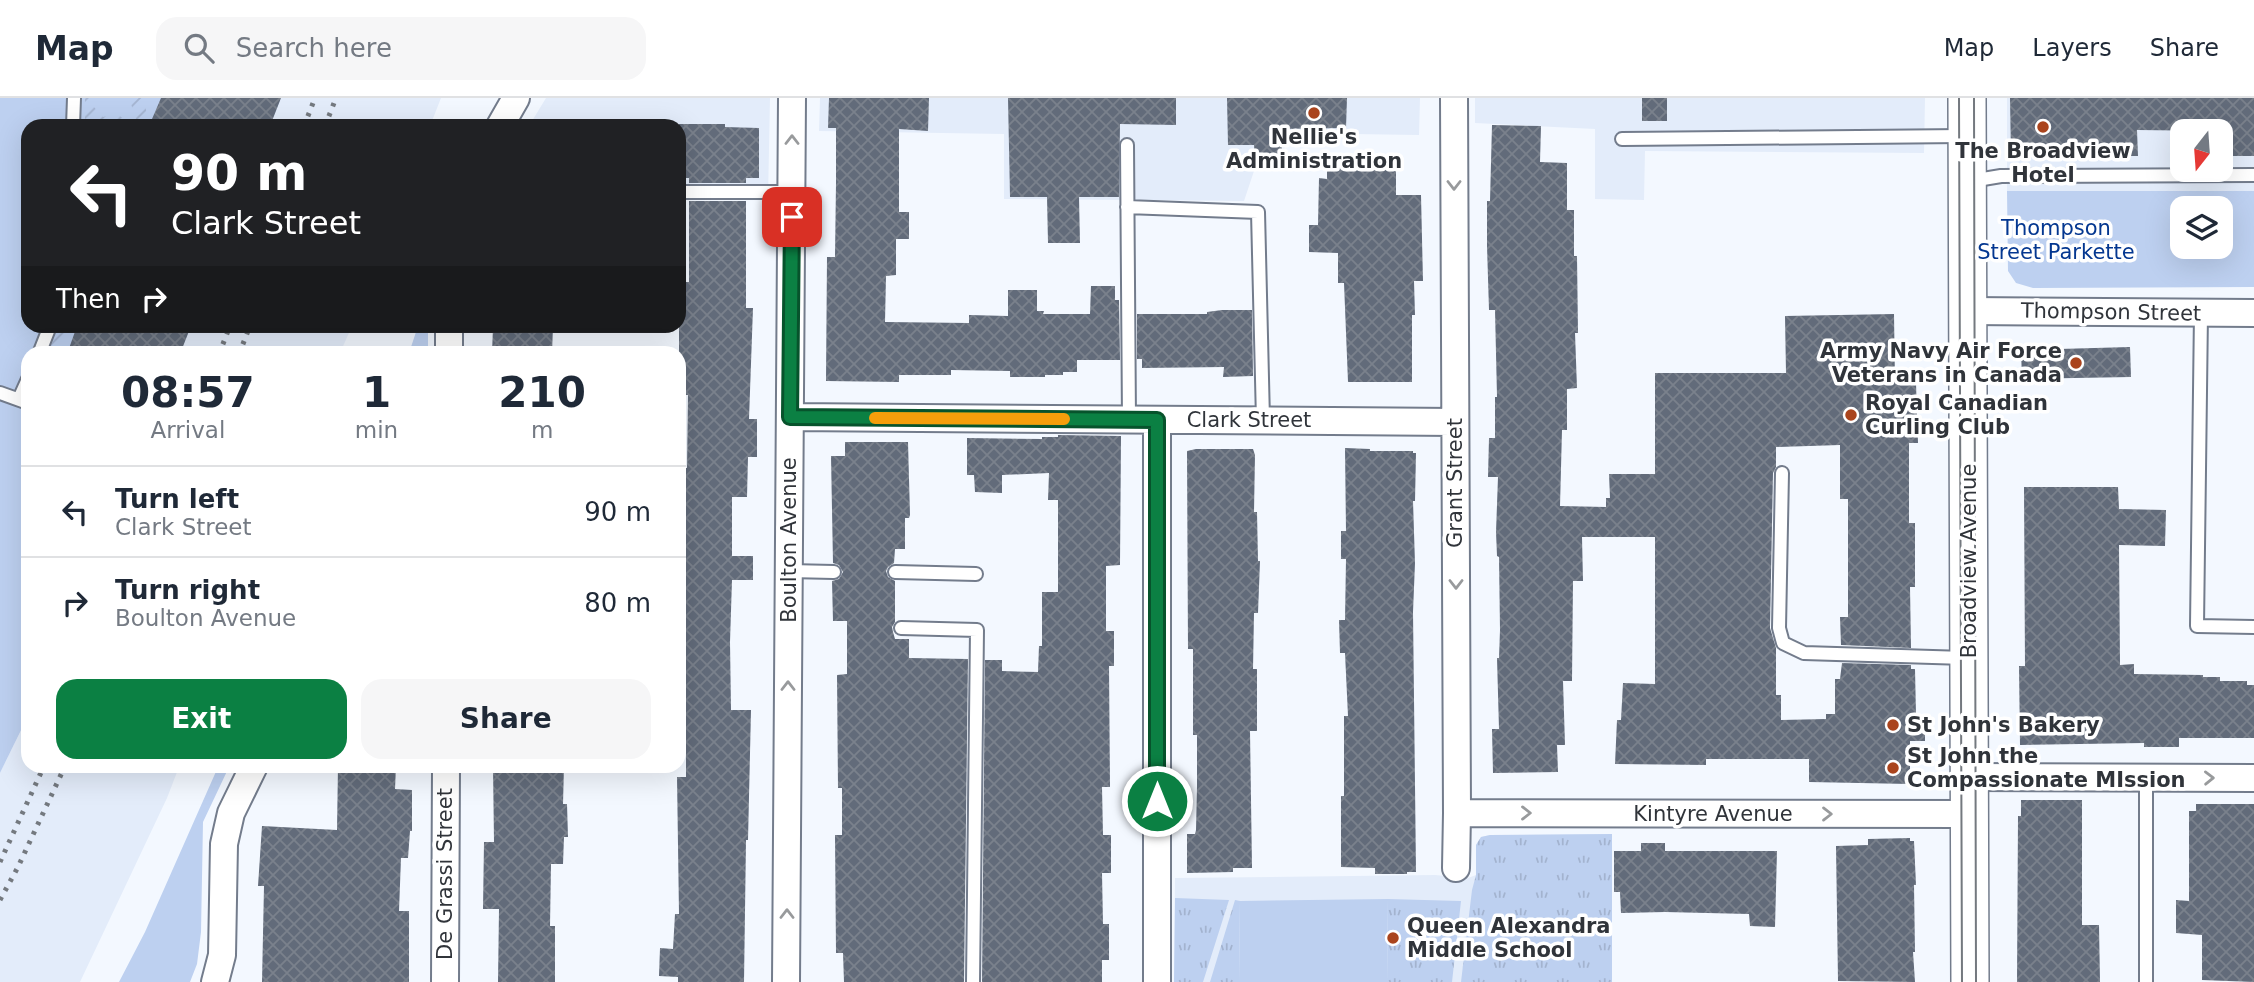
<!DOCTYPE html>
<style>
:root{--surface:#fff;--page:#f6f6f7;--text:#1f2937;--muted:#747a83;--line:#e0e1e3;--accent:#0b8043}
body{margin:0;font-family:"DejaVu Sans",sans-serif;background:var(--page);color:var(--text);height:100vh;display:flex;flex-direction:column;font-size:26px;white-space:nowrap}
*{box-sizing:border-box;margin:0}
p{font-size:23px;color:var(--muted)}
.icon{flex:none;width:38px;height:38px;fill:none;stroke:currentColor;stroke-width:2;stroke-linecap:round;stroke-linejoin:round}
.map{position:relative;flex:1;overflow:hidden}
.details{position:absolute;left:21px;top:248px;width:665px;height:427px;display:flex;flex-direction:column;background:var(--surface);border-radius:21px;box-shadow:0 7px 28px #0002}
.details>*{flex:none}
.banner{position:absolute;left:21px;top:21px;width:665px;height:214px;border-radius:21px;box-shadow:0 7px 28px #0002;background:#202124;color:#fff;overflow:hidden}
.needle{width:46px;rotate:197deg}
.controls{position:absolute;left:2170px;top:21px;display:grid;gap:14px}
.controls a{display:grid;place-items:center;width:63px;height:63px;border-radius:14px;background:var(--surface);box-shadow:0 7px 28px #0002;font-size:35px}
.pin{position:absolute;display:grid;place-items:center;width:60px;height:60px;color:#fff;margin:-30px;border-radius:14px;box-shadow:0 4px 10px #0006}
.me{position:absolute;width:77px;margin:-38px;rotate:0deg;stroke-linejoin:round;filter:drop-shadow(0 0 5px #0008)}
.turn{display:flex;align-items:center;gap:24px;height:147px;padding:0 35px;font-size:32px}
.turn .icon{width:91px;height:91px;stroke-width:2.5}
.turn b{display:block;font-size:49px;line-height:60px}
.then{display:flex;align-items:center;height:66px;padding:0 35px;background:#0003;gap:14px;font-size:26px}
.eta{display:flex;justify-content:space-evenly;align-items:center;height:119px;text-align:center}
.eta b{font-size:42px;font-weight:600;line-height:49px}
.action{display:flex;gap:14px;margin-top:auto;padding:14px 35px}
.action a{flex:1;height:80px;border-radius:21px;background:var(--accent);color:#fff;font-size:28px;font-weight:600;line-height:80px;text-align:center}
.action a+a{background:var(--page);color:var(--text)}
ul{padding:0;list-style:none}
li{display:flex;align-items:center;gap:21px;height:91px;padding:0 35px;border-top:2px solid var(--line)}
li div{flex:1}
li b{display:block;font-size:26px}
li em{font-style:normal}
header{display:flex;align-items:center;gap:42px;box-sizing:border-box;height:98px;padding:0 35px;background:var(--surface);border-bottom:2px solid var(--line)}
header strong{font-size:33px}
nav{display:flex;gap:38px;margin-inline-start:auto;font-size:24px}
.search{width:490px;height:63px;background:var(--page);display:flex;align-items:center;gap:18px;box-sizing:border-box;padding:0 24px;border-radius:21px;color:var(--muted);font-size:26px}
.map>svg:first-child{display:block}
.built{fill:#e3ecfa;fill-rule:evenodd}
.grass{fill:url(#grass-tufts)}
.park{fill:#bdd0f0;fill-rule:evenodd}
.garden{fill:url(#garden-furrows)}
.building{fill:url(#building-cross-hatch)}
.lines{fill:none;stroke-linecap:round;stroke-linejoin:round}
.lane-casing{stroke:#737c8c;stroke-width:16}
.street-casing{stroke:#737c8c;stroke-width:30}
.secondary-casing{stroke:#737c8c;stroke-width:40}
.lane{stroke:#fff;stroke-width:12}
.street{stroke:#fff;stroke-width:26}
.secondary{stroke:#fff;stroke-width:37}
.tram{stroke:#74797f;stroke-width:2}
.rail{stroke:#74797f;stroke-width:5;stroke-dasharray:3.5 7;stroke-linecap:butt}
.oneway{stroke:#989a9c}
.route-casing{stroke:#07532c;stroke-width:18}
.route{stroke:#0b8043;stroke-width:12}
.slow{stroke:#f59e0b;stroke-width:12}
.poi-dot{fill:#aa441d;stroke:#fff;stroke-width:2.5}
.labels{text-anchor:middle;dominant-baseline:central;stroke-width:7;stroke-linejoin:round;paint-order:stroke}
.poi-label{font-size:21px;font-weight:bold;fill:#30343a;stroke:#fff;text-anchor:start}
.park-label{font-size:21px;fill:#043790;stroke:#fff}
.street-label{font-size:21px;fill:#30343a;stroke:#fff}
</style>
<header>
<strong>Map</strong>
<div class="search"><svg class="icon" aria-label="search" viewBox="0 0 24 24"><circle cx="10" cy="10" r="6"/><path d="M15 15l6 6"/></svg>Search here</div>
<nav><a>Map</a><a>Layers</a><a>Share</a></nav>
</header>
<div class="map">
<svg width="2254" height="884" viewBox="0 0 2254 884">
<defs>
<pattern id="grass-tufts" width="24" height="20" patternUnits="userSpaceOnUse" patternTransform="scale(1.75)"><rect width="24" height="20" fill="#bdd0f0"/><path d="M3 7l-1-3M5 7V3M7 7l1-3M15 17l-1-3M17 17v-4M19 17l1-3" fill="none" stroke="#a3b3cf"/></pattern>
<pattern id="garden-furrows" width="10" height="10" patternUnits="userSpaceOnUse" patternTransform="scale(1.75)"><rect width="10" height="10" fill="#bdd0f0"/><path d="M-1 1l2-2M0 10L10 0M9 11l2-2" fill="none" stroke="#a3b3cf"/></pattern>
<pattern id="building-cross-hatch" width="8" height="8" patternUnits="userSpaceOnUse" patternTransform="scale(1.75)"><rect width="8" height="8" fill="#626b7a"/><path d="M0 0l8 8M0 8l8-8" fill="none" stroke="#7a818c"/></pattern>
</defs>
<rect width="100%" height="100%" fill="#f3f8ff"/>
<path class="built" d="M281,0H441L430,28H270Z
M546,0H770L768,101H679V28H529Z
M820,0H1420L1419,37L1285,35L1284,73H1254L1244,103L1004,101V36L819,33Z
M1475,0H1925L1924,55L1645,53L1644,102L1595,101V31L1475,25Z
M2007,0H2254V93H2007ZM2182,33H2221V72H2182Z
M191,228H352L340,255H180Z
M28,618V668L179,669L167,700L80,884H0V675Z
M1612,736V884H1174L1175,780L1435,777L1468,780L1476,777V747L1481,739L1490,737Z"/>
<path class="grass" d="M1612,736V884H1461L1472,792L1476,777V747L1481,739L1490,737Z
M1175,800L1229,802L1203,884H1174Z
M1388,801L1461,803L1452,884H1387Z
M1235,802L1240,803L1239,884H1210Z"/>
<path class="park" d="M0,0H281L270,28H28V228H191L180,255L28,256V618L0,675Z
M2007,93H2254V189L2033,190L2016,185L2008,173ZM2221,110V149H2182V110Z
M418,228H428V255H409Z
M218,669H229L203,724L201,834L197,866L190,884H119L145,834Z
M1388,801L1387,884H1239L1240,803Z"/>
<path class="garden" d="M85,0H95L93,8L103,19L117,16L124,21L127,28H85Z
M129,0H143L148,20L152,22L150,28H142L136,21Z
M59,228H69L58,255H48Z"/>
<path class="building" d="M161,0H281L270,28H149Z
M829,0H929L928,33L899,31V114H909V141H896V177L886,178L885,224L969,225V217L1008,218V192H1037V213H1044L1043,216H1090L1091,188H1115V202H1119L1120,262H1077V274H1063V277H1045V279H1010V273L951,272V277H899V284L826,283L827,159H835L836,85V30H828Z
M1008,0H1176V27L1120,26L1119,99H1079L1080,145H1048L1047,99H1010Z
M1227,0H1347L1346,30L1282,31V70H1255L1254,47H1228Z
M1642,0H1667V23H1642Z
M2010,0H2254V58H2221V33L2137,32L2138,58H2011Z
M679,26H725V29L759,30V80H746V85H689V80H679Z
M1492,27L1541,28L1540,64L1567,65V112H1574V158H1577L1578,235H1575L1577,290L1567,291V332H1562L1560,408L1606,409V400H1610L1609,376H1655V275H1786L1785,218L1894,216L1895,285H1916L1918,345H1909V425H1915V489H1910L1911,550L1841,547L1840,519H1848V401H1840V347L1776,349V369L1773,375L1770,530L1776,550V597H1781V622L1826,621V616H1835V581H1840L1842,565L1911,567V571H1915L1916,617H1925V643H1910V686L1809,684V661H1706V667L1615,666L1617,622H1621L1623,585L1655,586V439H1582L1583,483H1573L1572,583H1563L1565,647H1557L1558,674L1493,675L1492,631H1499L1497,560H1499L1500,532L1499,459L1497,458L1496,434L1498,379H1488L1489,340H1495V299H1497L1495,212H1489L1487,148V103H1490Z
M1327,62L1396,63V97H1421L1423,183H1414L1415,217H1412V284H1348L1344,185H1338V155L1309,154V127H1318L1319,80L1327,81Z
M689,103H746V210H753L749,321H757V359H748L747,399H732V458H753V482H732L730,544L731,612H751L748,742H746L744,884H678V879L659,878L660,850L673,851L675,816H679L677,679H686V597L679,596V401H683V370H687L688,297H684L685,265H679V184H689Z
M1222,212H1252L1253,278L1223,279L1224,269L1142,270V261H1137V216H1207V214Z
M77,228H191L180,256H67Z
M493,228H553L552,256H492Z
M2130,249L2131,279L2022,281L2021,252Z
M1058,337L1121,338L1120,467L1106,468V533H1114V568H1109L1110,689H1102L1103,737H1111V775H1102L1103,826H1109V862H1102V884H982L985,562H1002V573L1038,574L1039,548H1042V494H1058V402H1048L1049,375L1002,377V395L975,394L974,377H967V340L1042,341V339H1058Z
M845,344H908L910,417L909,420H905V451H895L894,465L888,469L886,473L888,479L895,483V524L892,529L893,534L895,541H909V560L968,561L964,884H844L843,855H836L835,737H842V690H838L837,577L847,576V523H833L832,483L839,481L843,474L839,467L833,465L831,358H845Z
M1345,350L1370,351V353H1413V355H1416L1415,403H1413L1415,465L1413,514L1416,774H1407V776H1375V770L1341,769V698H1344V618H1348L1345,555H1340L1339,522H1345L1346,461H1341V433H1346Z
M1196,351H1253L1255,357L1254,414H1257L1258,463H1260L1258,515H1254L1253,571H1257V633H1250L1252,770H1233V774L1187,775V736H1195L1196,732L1197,688V637H1193V551H1188L1187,353Z
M2024,389H2118L2119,411L2166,412L2165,448L2119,447L2120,567L2134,566V576L2203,577V579H2220V583H2247V587H2254V640H2179V649H2144V645L2020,647L2019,568H2025Z
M338,668H396L395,691L412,692V733H410L408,760H401L399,813H409V884H262L264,788H258L262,728L337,732Z
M493,668H564L563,706H567L568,739H564L563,766H551L550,828H555V884H498L499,811H483L484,744H494Z
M2021,702H2082V827H2099L2100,884H2017L2018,718H2021Z
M2196,706H2254V884L2202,882V837L2176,835V802L2189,803V713H2196Z
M1910,740V743H1914L1916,787H1914L1915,854H1913L1915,884L1838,883L1836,748L1868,747V741Z
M1641,745H1665V753H1777L1775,829L1750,828L1749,816L1665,814L1621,815L1620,794H1614V753H1641Z"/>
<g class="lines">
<defs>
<path id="lane" d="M73,28L74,0
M1622,41L1964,38
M1127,47L1129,322
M1971,83L2001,78L2254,77
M679,94H792
M1127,109L1258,114L1263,322
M2201,215L2197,528L2254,529
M39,256L50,228
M0,295L28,305
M19,301L28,281
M1782,375L1779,530L1783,545L1804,555L1965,560
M789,473L834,474
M895,474L976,476
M901,530L977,532L973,884
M2146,884V681"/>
<path id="street" d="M1454,0L1457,715L1456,770
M500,28L516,0
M1968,213L2254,215
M449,256V228
M790,319L1455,324
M1969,679L2254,680
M1457,715L1969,716
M215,884L222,857L224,746L231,715L254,668
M445,884L446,668
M786,884L792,0
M1157,884V322"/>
<path id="secondary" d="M1967,0L1970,884"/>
</defs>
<use href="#lane" class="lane-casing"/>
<use href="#street" class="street-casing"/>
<use href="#secondary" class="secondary-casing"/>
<use href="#lane" class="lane"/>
<use href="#street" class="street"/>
<use href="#secondary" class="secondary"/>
<path class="tram" d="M1959,0L1962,884
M1974,0L1976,884"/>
<path class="rail" d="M304,28L315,0
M325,28L336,0
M219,256L230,228
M239,256L250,228
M0,764L44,668
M0,802L18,769L65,668"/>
</g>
<defs><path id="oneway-chevron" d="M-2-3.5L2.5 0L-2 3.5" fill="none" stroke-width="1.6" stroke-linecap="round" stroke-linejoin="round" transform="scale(1.75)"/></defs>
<g class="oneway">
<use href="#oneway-chevron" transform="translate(792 42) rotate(-90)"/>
<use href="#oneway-chevron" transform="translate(1454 87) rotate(90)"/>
<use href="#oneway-chevron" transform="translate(1456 486) rotate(90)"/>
<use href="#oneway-chevron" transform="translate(788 588) rotate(-90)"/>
<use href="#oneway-chevron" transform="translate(2209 680) rotate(-1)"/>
<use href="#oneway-chevron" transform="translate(1526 715)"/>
<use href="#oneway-chevron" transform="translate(1827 716)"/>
<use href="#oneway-chevron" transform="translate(787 816) rotate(-90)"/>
</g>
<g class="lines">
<defs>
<path id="route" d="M792,119L790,319L1157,322V703"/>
</defs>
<use href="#route" class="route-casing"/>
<use href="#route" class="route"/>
<path class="slow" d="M875,320L1064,321"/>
</g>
<g class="poi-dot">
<circle cx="1314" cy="15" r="7"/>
<circle cx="2043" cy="29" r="7"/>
<circle cx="2076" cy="265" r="7"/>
<circle cx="1851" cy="317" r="7"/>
<circle cx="1893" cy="627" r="7"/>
<circle cx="1893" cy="670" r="7"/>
<circle cx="1393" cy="840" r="7"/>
</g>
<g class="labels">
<g class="poi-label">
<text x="1314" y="39" text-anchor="middle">Nellie's<tspan x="1314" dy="24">Administration</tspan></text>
<text x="2043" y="53" text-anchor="middle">The Broadview<tspan x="2043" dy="24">Hotel</tspan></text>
<text x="2062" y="253" text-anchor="end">Army Navy Air Force<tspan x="2062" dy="24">Veterans in Canada</tspan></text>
<text x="1865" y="305">Royal Canadian<tspan x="1865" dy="24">Curling Club</tspan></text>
<text x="1907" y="627">St John's Bakery</text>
<text x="1907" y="658">St John the<tspan x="1907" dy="24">Compassionate MIssion</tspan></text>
<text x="1407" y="828">Queen Alexandra<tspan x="1407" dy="24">Middle School</tspan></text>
</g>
<g class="park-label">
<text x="2056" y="130">Thompson<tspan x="2056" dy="24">Street Parkette</tspan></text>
</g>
<g class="street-label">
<text transform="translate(2111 214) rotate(1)">Thompson Street</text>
<text x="1249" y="322">Clark Street</text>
<text transform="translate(1455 385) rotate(-90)">Grant Street</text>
<text transform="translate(789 442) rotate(-90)">Boulton Avenue</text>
<text transform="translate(1969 463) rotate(-90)">Broadview Avenue</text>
<text x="1713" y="716">Kintyre Avenue</text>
<text transform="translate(445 776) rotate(-90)">De Grassi Street</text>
</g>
</g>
</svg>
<div class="controls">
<a><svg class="needle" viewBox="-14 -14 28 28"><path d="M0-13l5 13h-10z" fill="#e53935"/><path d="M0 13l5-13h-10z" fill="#747a83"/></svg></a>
<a><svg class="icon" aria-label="layers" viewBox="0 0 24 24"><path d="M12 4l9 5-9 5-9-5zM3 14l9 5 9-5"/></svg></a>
</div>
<div class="pin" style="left:792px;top:119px;background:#d93025"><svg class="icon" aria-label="arrive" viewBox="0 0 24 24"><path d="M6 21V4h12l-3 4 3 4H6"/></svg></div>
<svg class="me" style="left:1157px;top:703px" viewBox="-20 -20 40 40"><circle r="17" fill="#0b8043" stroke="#fff" stroke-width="3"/><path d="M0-11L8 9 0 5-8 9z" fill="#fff"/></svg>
<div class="banner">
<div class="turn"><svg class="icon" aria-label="left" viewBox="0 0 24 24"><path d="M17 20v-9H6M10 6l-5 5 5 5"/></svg><div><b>90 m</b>Clark Street</div></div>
<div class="then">Then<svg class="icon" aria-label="right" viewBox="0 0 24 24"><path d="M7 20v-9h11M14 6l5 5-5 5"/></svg></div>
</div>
<section class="details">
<div class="eta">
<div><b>08:57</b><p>Arrival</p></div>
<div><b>1</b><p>min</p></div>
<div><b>210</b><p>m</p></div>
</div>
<ul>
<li><svg class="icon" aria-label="left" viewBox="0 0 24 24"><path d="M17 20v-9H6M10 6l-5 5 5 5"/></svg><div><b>Turn left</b><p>Clark Street</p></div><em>90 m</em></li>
<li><svg class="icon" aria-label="right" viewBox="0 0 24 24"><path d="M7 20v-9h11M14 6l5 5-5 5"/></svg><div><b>Turn right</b><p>Boulton Avenue</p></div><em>80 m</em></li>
</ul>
<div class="action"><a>Exit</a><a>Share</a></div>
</section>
</div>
